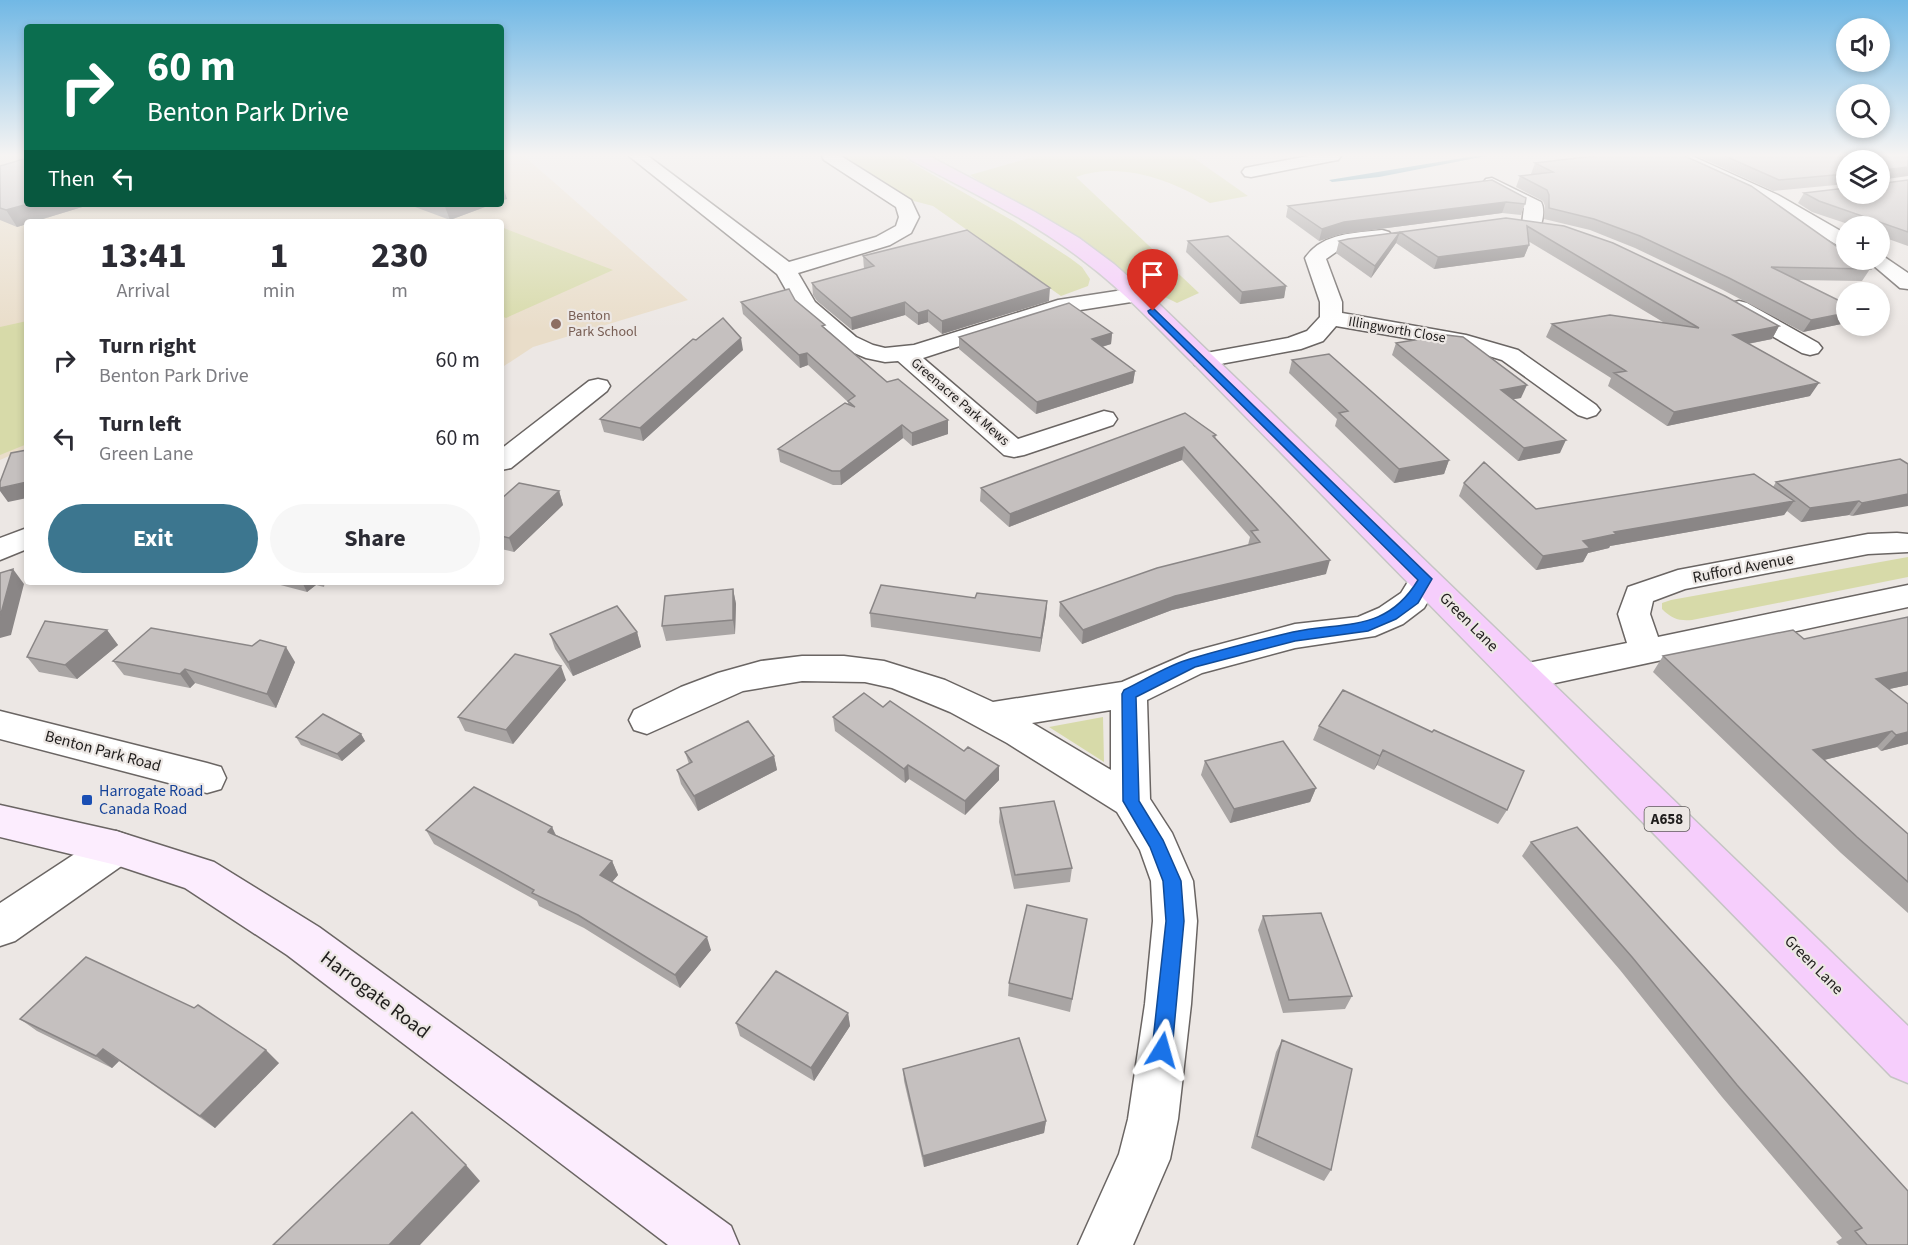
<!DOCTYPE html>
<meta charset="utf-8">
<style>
:root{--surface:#fff;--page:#f7f7f7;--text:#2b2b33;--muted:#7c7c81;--accent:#3c768f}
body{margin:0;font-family:"Source Sans 3",sans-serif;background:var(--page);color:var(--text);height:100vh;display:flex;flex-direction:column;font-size:22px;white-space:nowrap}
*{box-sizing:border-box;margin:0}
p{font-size:20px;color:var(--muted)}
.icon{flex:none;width:33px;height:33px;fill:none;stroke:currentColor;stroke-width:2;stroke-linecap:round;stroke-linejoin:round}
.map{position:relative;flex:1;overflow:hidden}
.sheet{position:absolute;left:24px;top:219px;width:480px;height:366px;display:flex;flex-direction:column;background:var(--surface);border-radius:6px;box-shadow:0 3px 9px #0003}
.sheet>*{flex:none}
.top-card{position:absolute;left:24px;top:24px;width:480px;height:183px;border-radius:6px;box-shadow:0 3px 9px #0003;background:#0b6e4f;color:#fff;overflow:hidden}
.tools{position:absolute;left:1836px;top:18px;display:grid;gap:12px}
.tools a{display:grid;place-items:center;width:54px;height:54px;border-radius:50%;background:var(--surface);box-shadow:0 3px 9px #0003;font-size:30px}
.pin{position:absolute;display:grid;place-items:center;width:51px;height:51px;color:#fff;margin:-62px -26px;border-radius:50% 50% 50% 0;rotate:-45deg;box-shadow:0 0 6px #0007}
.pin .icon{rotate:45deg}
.me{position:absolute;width:66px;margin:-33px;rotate:8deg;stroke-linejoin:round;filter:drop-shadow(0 0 4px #0008)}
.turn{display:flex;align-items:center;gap:21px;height:126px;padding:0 24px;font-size:27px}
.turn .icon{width:78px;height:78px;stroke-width:2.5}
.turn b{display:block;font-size:42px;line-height:51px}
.then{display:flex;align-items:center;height:57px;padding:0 24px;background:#0003;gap:12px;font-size:22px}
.eta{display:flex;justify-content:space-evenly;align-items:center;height:102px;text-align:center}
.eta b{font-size:36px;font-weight:700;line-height:42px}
.action{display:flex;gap:12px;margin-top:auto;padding:12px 24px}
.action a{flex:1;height:69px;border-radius:36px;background:var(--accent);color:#fff;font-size:24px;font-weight:700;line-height:69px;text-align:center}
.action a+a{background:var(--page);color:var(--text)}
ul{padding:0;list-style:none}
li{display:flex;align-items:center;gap:18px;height:78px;padding:0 24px}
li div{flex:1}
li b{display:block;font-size:22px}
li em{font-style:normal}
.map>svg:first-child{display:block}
.education{fill:#e9ddc9}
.green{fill:#d7daa9}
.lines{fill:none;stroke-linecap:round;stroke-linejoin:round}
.stream{fill:#4b8ea6;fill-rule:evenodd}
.minor-casing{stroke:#6a6563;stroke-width:3}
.secondary-casing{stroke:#6a6563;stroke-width:3}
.trunk-casing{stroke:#c5c4c4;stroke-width:3}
.minor{fill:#fff;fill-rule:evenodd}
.secondary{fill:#fcedfe;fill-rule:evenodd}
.trunk{fill:#f6cefc;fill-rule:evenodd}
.wall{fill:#a9a5a4}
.shaded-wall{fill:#8a8686}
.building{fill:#c5c0bf;stroke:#8a8686;stroke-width:1.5}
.route{fill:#1a73e8;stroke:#114b97;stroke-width:1.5}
.education-dot{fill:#8d6e63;stroke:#ece7e4;stroke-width:2}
.transit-dot{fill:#1a4fb4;stroke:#ece7e4;stroke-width:2}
.labels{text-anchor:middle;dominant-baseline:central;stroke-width:4.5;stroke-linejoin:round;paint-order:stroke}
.far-education-label{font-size:14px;fill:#785e54;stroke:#ece7e4;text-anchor:start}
.far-street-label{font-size:14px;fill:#201e1d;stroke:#ece7e4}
.shield{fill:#ece7e4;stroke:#5d5a59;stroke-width:1.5}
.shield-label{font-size:15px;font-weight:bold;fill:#201e1d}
.street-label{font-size:16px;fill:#201e1d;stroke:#ece7e4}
.transit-label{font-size:16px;fill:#164399;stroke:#ece7e4;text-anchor:start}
.near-street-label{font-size:20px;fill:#201e1d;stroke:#ece7e4}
</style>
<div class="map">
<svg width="1908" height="1245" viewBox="0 0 1908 1245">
<rect width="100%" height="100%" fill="#ece7e4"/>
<path class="education" d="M0,156H27V204H501V156H524L688,300L533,347L501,368V222H27V448L0,460Z"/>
<path class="green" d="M842,156H900L1015,222L1070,258L1082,267L1090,279L1088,286L1061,296L933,206L910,200Z
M1036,156H1191L1248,196L1210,203C1170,180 1121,161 1076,177L1199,293L1177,303L1124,277L970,175Z
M501,227L613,270L506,318L501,316Z
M27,321V444L0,455V327Z
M1908,557V577L1692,620C1679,621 1672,619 1662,609V603L1671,600Z
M1103,717L1104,762L1049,727Z"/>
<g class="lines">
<path class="stream" d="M1475,156H1486L1379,177L1332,182L1329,180Z"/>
<defs>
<path id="minor" d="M629,156H648L789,262L876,237L896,226L899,217L896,207L824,160L822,156H841L911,200L919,217L911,233L890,245L798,273L815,302L856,337L873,345L885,348L914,345L1058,300L1136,288L1144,290L1147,295L1144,300L1061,313L923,358L1018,439L1104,411L1113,413L1117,419L1113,425L1024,455L1014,457L1004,455L898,361L885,362L866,358L840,347L798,311L777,274Z
M1308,156H1341L1338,160L1332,161L1251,177L1245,176L1242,172L1245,168Z
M1670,156H1692L1778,195L1846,234V248L1839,246L1764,203L1673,160Z
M1492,178L1541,202C1545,209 1543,222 1539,228H1525L1522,224L1524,208L1486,187L1483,183L1486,179Z
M1382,230L1389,232L1392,236L1389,240L1343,247L1326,259L1342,302V313L1466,335L1518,350L1596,405L1600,410L1596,415L1587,418L1578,415L1502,360L1463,348L1336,326L1323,341L1301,349L1204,367L1195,365L1192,360L1195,355L1288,338L1307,331L1320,317V302L1305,258C1322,233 1354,233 1382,230Z
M1880,254L1908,273V289L1900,288L1867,260H1880Z
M1739,301L1747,303L1818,343L1822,348L1818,353L1810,355L1802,353L1731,313L1728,308L1731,303Z
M598,379L607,381L610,386L607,391L511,468L501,470V449L589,381Z
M27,528V549L0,560V538Z
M1897,533L1908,534V552L1868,554L1685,589L1653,601L1650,614L1658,637L1908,585V607L1523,690L1511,686L1506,677L1511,668L1523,664L1627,643L1618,614L1628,587L1678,570L1868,534Z
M1425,569L1436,572L1441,579L1424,608L1403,624L1375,636L1295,648L1202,673L1147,700L1150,799L1172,833L1193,881L1197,921L1191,1004L1178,1119L1170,1159L1133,1245H1078L1119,1154L1128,1119L1145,1004L1153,921L1151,881L1140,850L1117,812L1007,743L950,712L892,688L865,682L802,681L743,691L647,734L634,730L629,720L634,710L681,687L718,673L761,661L802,656H844L884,661L945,680L993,702L1122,682L1191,652L1295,624L1358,617L1379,608L1401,593L1414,572ZM1111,710V770L1032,723Z
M0,711L207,763L221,767L226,778L221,789L207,793L0,739Z
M116,831L130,836L136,848L130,860L15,941L0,946V903L102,836Z"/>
<path id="secondary" d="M0,805L116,831L214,862L319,927L731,1226L739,1245H668L287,955L185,888L116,865L0,837Z"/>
<path id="trunk" d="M908,156H929L1035,212L1079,238L1114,264L1157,302L1908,1026V1083L1891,1076L1195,365C1159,330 1125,292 1085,262C1032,220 970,192 911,160Z"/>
</defs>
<use href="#minor" class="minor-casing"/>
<use href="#secondary" class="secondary-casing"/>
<use href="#trunk" class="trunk-casing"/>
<use href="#minor" class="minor"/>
<use href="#secondary" class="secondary"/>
<use href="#trunk" class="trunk"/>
</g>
<path class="wall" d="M1697,156H1908L1885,180V183L1908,180V246L1880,236V226H1854L1812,212L1798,203L1804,193L1880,194L1846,160V184L1773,191Z
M1535,163L1870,269L1862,281L1797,280L1846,304V323L1803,332L1723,290L1635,248L1590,230L1544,219L1545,206L1543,201L1516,187L1520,176L1533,175L1531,174Z
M0,166L27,204H92L33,222H27V224L17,227L0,220Z
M1492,180L1525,204L1521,215L1502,213L1341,234L1319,241L1286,217L1288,206Z
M407,204H493L450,220Z
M1506,218L1779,326L1772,339L1748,344L1810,396L1667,426L1608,386L1611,378L1546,337L1552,324L1663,322L1528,241L1529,245L1524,257L1434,269L1396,243L1371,278L1336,253L1339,241L1348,239Z
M1188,241L1286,286L1284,298L1240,304L1186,252Z
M863,256L1049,301L942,334L928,322L918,325L905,315L852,330L817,301L813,295L812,283L864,269Z
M795,300L825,328L948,434L912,446L903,438L841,485H833L780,462L778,449L848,404V402L808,365L800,368L743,314L741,302Z
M1112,333L1111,344L1102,347L1135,371L1133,383L1036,414L959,349V337Z
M696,340L743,350L643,441L604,432L600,419Z
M1396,343L1521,398L1513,399L1560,453L1518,461L1392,355Z
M1292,360L1449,460L1444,474L1394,483L1335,426L1337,419L1289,373Z
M1216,435L1215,439L1326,574L1172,610L1082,644L1059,616L1060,602L1248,545L1250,537L1182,460L1009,527L980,501L981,488Z
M1900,459L1852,516L1849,515L1801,522L1787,511L1784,515L1610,546L1609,548L1588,553L1583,562L1536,570L1459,496L1464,483L1536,509L1773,487L1776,482Z
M559,491L563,505L514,552L501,549V499Z
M269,582H325L324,587L316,585L307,592Z
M733,589L736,604L735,634L666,641L662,626Z
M975,598L1047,601L1046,615L1040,652L871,627L870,613Z
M1908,617V685L1889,689L1908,744L1881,751L1877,747L1824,760L1908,834V913L1841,853L1653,672L1663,656L1804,639Z
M107,630L118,645L77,679L39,672L27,657Z
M637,632L641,647L573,676L555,649L550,634Z
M113,661L295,662L276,708L195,683L190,688L124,675Z
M566,680L513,744L465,731L458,717Z
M1343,690L1507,810L1498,824L1377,765L1374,770L1313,740L1319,726Z
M883,707L964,751L999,766V780L965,815L909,779L905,783L835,731L833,717Z
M361,734L365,741L342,761L301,745L296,737Z
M685,752L774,756L777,770L698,811L681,784L677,770L689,764Z
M1205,761L1316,788L1310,802L1230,823L1201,775Z
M1000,808L1072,868L1070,882L1014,889L999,822Z
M552,827L556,835L612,861L618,875L612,882L711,950L680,988L584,928L539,906L537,901L434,844L426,830Z
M1531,842L1908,1245H1839L1836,1242L1842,1238L1722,1097L1620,970L1522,856Z
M1263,916L1352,996L1345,1009L1283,1013L1258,930Z
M1087,919L1070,1012L1008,996L1009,983Z
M848,1013L850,1026L814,1081L740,1036L736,1023Z
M20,1019L279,1063L215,1128L119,1061L112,1068L37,1031Z
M1282,1040L1331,1170L1324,1181L1251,1148L1276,1052Z
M903,1069L1046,1121L1044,1133L924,1167L904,1081Z"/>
<path class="shaded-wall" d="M1908,167V176L1880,180L1885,170Z
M502,183L507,199L501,201V184Z
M1506,202L1502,213L1341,234L1319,241L1322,229L1344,222Z
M28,204H92L33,222H27V224L17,227L6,210Z
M444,204H493L450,220Z
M1400,232L1396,243L1371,278L1375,266Z
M1529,245L1524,257L1434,269L1438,257Z
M1286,286L1284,298L1240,304L1242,292Z
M1050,288L1049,301L942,334V321Z
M905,302V315L852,330L851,318Z
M928,310V322L918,325V313Z
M1846,313V323L1803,332L1811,320Z
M1779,326L1772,339L1726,348L1733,335Z
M1112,333L1111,344L1091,350L1092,339Z
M741,338L743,350L643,441L640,428Z
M807,353L808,365L800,368L799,355Z
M1135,371L1133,383L1036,414L1037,402Z
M1819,383L1810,396L1667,426L1674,412Z
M1527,385L1521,398L1496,402L1501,390Z
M948,420V434L912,446V433Z
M902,425L903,438L841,485L840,471Z
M1566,440L1560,453L1518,461L1524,448Z
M1184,447L1182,460L1009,527L1010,514Z
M1449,460L1444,474L1394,483L1399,469Z
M27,482V498L8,502L0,491V488Z
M559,491L563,505L514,552L509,538Z
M1908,494V506L1852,516L1862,503Z
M1794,501L1784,515L1610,546L1609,548L1588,553L1583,562L1536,570L1543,556L1583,541L1614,532Z
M1859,501L1849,515L1801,522L1810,508Z
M1330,560L1326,574L1172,610L1082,644L1083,630L1175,596Z
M13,569L24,584L11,635L0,638V617Z
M302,582H314L316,585L307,592Z
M733,589L736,604L735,634L733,620Z
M1047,601L1046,615L1040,652L1041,638Z
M107,630L118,645L77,679L65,665Z
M637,632L641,647L573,676L568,662Z
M286,647L295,662L276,708L267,694Z
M561,666L566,680L513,744L506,730Z
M185,669L195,683L190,688L180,674Z
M1908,672V685L1862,695L1876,679Z
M1892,731L1877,747L1799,766L1813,750Z
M1908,732V744L1881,751L1896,735Z
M361,734L365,741L342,761L337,754Z
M1383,750L1377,765L1374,770L1380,756Z
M774,756L777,770L698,811L694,796Z
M908,765L909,779L905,783L904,769Z
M999,766V780L965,815V801Z
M1316,788L1310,802L1230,823L1234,809Z
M552,827L558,841L548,832Z
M612,861L618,875L606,889L600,875Z
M707,937L711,950L680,988L675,975Z
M848,1013L850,1026L814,1081L811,1068Z
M103,1049L119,1061L112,1068L96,1056Z
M266,1050L279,1063L215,1128L200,1116Z
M1046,1121L1044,1133L924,1167L923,1156Z
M466,1165L480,1181L420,1245H389Z"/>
<path class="building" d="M1594,156H1685L1751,186L1846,253V260H1856L1870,269L1771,267L1846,304V313L1811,320L1729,278L1640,236L1594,219L1549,208V195L1547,190L1520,176L1553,172L1535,163Z
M1725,156H1908V167L1885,170V183L1908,180V232L1819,201L1804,193L1846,188V194H1880V160H1846V174L1779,180Z
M27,158V204H28L6,210L0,208V166Z
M1492,180L1526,198L1525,204L1506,202L1344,222L1322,229L1288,206Z
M1506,218L1564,226L1613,243L1725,296L1779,326L1733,335L1819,383L1674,412L1614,373L1626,371L1552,324L1610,315L1699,328L1527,226L1529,245L1438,257L1400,232L1375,266L1339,241L1348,239Z
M967,230L1050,288L942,321L928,310L918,313L905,302L851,318L816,288L812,283L874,266L863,256Z
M1228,236L1286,286L1242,292L1188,241Z
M789,289L795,300L825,325L822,326L887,382L898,379L948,420L912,433L902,425L840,471H832L778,449L845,403L855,407L848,401L855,396L807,353L799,355L741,302Z
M1069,303L1112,333L1092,339L1135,371L1037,402L959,337Z
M723,318L741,338L640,428L600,419L693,339L696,340Z
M1446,335L1463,337L1527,385L1501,390L1566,440L1524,448L1396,343Z
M1329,354L1449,460L1399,469L1339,413L1348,411L1292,360Z
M1185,413L1216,435L1213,436L1330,560L1175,596L1083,630L1060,602L1157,568L1260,542L1251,531L1258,530L1184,447L1010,514L981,488Z
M27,450V482L0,488V482L11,453Z
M1900,459L1908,464V494L1862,503L1859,501L1810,508L1776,482Z
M1484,462L1536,509L1754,474L1794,501L1614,532L1616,534L1583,541L1590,548L1543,556L1464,483Z
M519,483L559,491L509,538L501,536V499Z
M13,569L0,617V573Z
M881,585L975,598L977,593L1047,601L1041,638L870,613Z
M733,589V620L662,626L665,596Z
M617,606L637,632L568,662L550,634Z
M1908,617V672L1876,679L1908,704V732L1896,735L1892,731L1813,750L1908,834V882L1857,837L1663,656L1793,630L1804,639Z
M45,621L107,630L65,665L27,657Z
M151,628L252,646L260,640L286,647L267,694L185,669L180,674L113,661Z
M515,654L561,666L506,730L458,717Z
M1343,690L1432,732L1434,730L1524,771L1507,810L1383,750L1380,756L1319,726Z
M864,693L883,707L890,701L964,751L968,747L999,766L965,801L908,765L904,769L833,717Z
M323,714L361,734L337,754L296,737Z
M748,721L774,756L694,796L677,770L692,762L685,752Z
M1283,741L1316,788L1234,809L1205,761Z
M474,787L552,827L548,832L612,861L600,875L707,937L675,975L578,915L532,893L534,890L426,830Z
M1054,801L1072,868L1015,875L1000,808Z
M1577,827L1908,1191V1245H1867L1855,1231L1862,1228L1737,1085L1632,957L1531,842Z
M1027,905L1087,919L1072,999L1009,983Z
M1321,913L1352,996L1289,1000L1263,916Z
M86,957L194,1008L198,1005L266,1050L200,1116L103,1049L96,1056L20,1019Z
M776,971L848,1013L811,1068L736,1023Z
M1019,1038L1046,1121L923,1156L903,1069Z
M1282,1040L1352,1069L1331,1170L1257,1136Z
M412,1112L466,1165L389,1245H273Z"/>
<linearGradient id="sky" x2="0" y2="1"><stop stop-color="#71b8e5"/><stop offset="0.47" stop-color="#f6f4f3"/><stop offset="1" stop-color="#f6f4f3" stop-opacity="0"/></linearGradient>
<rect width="1908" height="330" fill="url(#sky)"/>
<path class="route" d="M1153,308L1432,579L1418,603L1396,619L1368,631L1295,641L1195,667L1136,697L1139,801L1163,840L1181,881L1184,921L1172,1050L1169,1057L1162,1060L1155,1057L1152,1050L1166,921L1163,881L1150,847L1123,801L1122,694L1124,690C1145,680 1168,665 1190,659C1224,649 1259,640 1293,632C1344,621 1386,633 1418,580L1149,313L1148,311Z"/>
<circle class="education-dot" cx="556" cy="324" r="6"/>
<rect class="transit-dot" x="81" y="794" width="12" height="12" rx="3"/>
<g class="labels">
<g class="far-education-label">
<text x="568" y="316">Benton<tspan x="568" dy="16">Park School</tspan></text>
</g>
<g class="far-street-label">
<text transform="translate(1397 330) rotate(10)">Illingworth Close</text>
<text transform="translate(960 402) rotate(41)">Greenacre Park Mews</text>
</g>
<rect class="shield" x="1644.5" y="807" width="45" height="24" rx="4.5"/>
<g class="shield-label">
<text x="1667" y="819">A658</text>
</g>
<g class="street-label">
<text transform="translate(1743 568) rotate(-11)">Rufford Avenue</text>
<text transform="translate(1469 622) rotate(45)">Green Lane</text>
<text transform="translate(103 751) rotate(15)">Benton Park Road</text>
<text transform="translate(1814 965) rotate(45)">Green Lane</text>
</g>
<g class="transit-label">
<text x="99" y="791">Harrogate Road<tspan x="99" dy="18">Canada Road</tspan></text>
</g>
<g class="near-street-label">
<text transform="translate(375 995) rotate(37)">Harrogate Road</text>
</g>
</g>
</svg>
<div class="tools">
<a><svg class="icon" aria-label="sound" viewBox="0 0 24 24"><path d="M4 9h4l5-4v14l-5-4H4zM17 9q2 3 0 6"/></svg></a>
<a><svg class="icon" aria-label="search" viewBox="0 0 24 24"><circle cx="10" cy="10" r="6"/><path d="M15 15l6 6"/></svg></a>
<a><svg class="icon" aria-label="layers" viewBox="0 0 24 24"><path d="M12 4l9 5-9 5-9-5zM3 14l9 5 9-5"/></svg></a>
<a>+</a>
<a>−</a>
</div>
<div class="pin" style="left:1153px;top:311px;background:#d93025"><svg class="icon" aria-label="arrive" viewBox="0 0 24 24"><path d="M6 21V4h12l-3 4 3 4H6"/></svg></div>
<svg class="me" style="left:1162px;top:1050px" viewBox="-20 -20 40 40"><path d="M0-17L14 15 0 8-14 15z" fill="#1a73e8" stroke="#fff" stroke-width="4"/></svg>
<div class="top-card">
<div class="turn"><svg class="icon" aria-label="right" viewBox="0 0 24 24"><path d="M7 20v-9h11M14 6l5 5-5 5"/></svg><div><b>60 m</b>Benton Park Drive</div></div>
<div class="then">Then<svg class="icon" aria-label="left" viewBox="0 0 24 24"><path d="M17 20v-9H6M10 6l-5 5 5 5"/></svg></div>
</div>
<section class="sheet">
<div class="eta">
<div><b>13:41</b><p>Arrival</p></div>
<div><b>1</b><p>min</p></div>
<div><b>230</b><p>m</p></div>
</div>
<ul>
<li><svg class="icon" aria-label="right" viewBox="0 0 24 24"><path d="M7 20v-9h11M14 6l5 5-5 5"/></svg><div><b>Turn right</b><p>Benton Park Drive</p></div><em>60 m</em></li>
<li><svg class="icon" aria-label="left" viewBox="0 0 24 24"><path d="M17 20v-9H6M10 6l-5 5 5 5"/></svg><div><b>Turn left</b><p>Green Lane</p></div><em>60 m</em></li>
</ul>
<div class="action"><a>Exit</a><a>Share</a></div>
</section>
</div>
